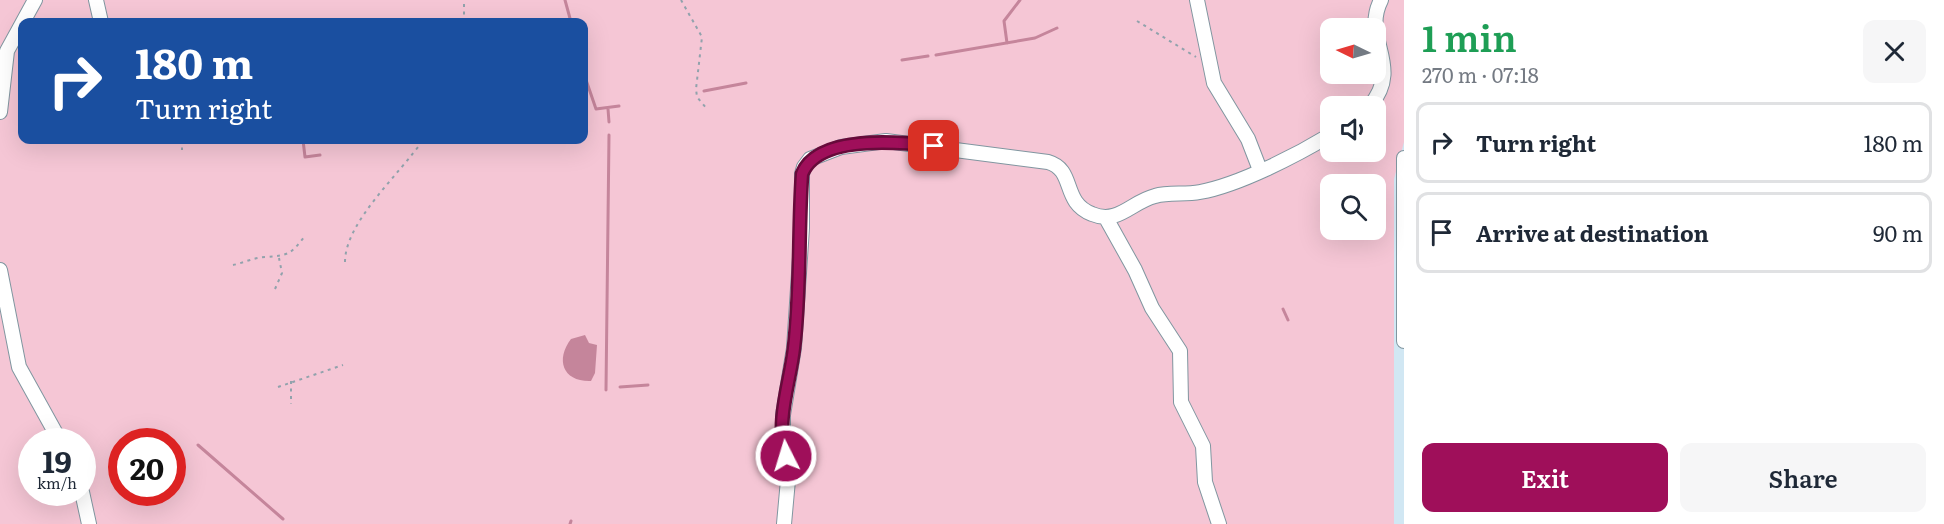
<!DOCTYPE html>
<meta charset="utf-8">
<style>
:root{--surface:#fff;--page:#f6f6f7;--text:#1f2937;--muted:#747a83;--line:#e0e1e3;--accent:#9f0f5a}
body{margin:0;font-family:Literata,serif;background:var(--page);color:var(--text);height:100vh;display:flex;flex-direction:column;font-size:22px;white-space:nowrap}
*{box-sizing:border-box;margin:0}
p{font-size:20px;color:var(--muted)}
.icon{flex:none;width:33px;height:33px;fill:none;stroke:currentColor;stroke-width:2;stroke-linecap:round;stroke-linejoin:round}
.map{position:relative;flex:1;overflow:hidden}
.details{display:flex;flex-direction:column;background:var(--surface);width:540px}
.details>*{flex:none}
.hud{position:absolute;left:18px;top:18px;width:570px;height:126px;border-radius:12px;box-shadow:0 6px 24px #0002;background:#1a4fa0;color:#fff;overflow:hidden}
.needle{width:39px;rotate:275deg}
.buttons{position:absolute;left:1320px;top:18px;display:grid;gap:12px}
.buttons a{display:grid;place-items:center;width:66px;height:66px;border-radius:12px;background:var(--surface);box-shadow:0 6px 24px #0002;font-size:30px}
.speed{position:absolute;left:18px;top:428px;display:flex;gap:12px;font-size:30px;font-weight:700;text-align:center}
.speed>*{display:grid;place-content:center;width:78px;height:78px;border-radius:50%;background:var(--surface);box-shadow:0 6px 24px #0002;line-height:1}
.speed small{font-size:15px;font-weight:400}
.speed .limit{border:9px solid #d22;background:#fff;color:#111}
.pin{position:absolute;display:grid;place-items:center;width:51px;height:51px;color:#fff;margin:-26px;border-radius:12px;box-shadow:0 3px 9px #0006}
.me{position:absolute;width:66px;margin:-33px;rotate:355deg;stroke-linejoin:round;filter:drop-shadow(0 0 4px #0008)}
.turn{display:flex;align-items:center;gap:21px;height:126px;padding:0 18px;font-size:27px}
.turn .icon{width:78px;height:78px;stroke-width:2.5}
.turn b{display:block;font-size:42px;line-height:51px}
.round{display:grid;place-items:center;flex:none;width:63px;height:63px;border-radius:12px;background:var(--page)}
.head{display:flex;align-items:center;justify-content:space-between;height:102px;padding:0 18px}
h1{font-size:36px;font-weight:600;line-height:45px;color:#1e9e55}
.action{display:flex;gap:12px;margin-top:auto;padding:12px 18px}
.action a{flex:1;height:69px;border-radius:12px;background:var(--accent);color:#fff;font-size:24px;font-weight:600;line-height:69px;text-align:center}
.action a+a{background:var(--page);color:var(--text)}
ul{padding:0;list-style:none}
li{display:flex;align-items:center;gap:18px;height:81px;margin:0 12px 9px;padding:0 6px;border:3px solid var(--line);border-radius:12px}
li div{flex:1}
li b{display:block;font-size:22px}
li em{font-style:normal}
main{display:flex;flex:1;min-height:0}
.map>svg:first-child{display:block}
.green{fill:#f5c6d5;fill-rule:evenodd}
.water{fill:#c5859b}
.lines{fill:none;stroke-linecap:round;stroke-linejoin:round}
.stream{stroke:#c5859b;stroke-width:3}
.minor-casing{stroke:#8096a0;stroke-width:16}
.path{stroke:#91a2ac;stroke-width:2;stroke-dasharray:3 4.5;stroke-linecap:butt}
.minor{stroke:#fff;stroke-width:14}
.route-casing{stroke:#670a3a;stroke-width:15}
.route{stroke:#9f0f5a;stroke-width:10}
</style>
<main>
<div class="map">
<svg width="1404" height="524" viewBox="0 0 1404 524">
<rect width="100%" height="100%" fill="#d1e7f3"/>
<path class="green" d="M0,0H1404V142L1394,179V524H0ZM22,22H584V140H22ZM1330,28H1376V74H1330ZM1330,106H1376V152H1330ZM1330,184H1376V230H1330ZM32,441H82V492H32ZM122,441H172V492H122Z"/>
<path class="water" d="M585,335L589,343L597,345L595,373L591,381C563,382 555,360 571,339Z"/>
<g class="lines">
<path class="stream" d="M565,0L571,22
M1007,43L1004,21L1020,0
M936,55L1035,38L1057,28
M902,60L928,56
M584,74L596,109L619,106
M704,91L746,83
M608,109L609,122
M303,140L305,157L320,155
M1283,309L1288,320
M620,387L648,385
M606,390L609,135
M198,445L283,519
M570,524L571,521"/>
<defs>
<path id="minor" d="M96,0L101,22
M1197,0L1214,83L1248,139L1260,170
M1370,106C1404,65 1361,39 1381,0
M0,112L7,51L35,0
M1404,158V341
M1106,218L1135,270L1152,308L1180,351L1181,402L1203,446L1205,482L1219,524
M0,270L19,367L60,441
M82,492L89,524
M784,524L788,480L783,446V415L794,348L802,228V174L804,167L810,159L841,147L886,141L1048,162C1076,170 1061,202 1092,214C1118,225 1131,202 1155,196C1169,192 1185,195 1200,192C1239,185 1297,155 1330,135"/>
</defs>
<use href="#minor" class="minor-casing"/>
<path class="path" d="M681,0L702,37L696,89L697,97L707,109
M1137,21L1196,57
M464,22V0
M182,140V150
M345,262C345,222 400,174 423,140
M233,265C243,263 255,257 266,257C289,255 290,255 305,236
M275,289L282,273L279,258
M291,381V404
M278,387L343,365"/>
<use href="#minor" class="minor"/>
</g>
<g class="lines">
<defs>
<path id="route" d="M786,456C775,421 790,383 794,348C801,290 798,232 802,174C818,134 900,142 934,146"/>
</defs>
<use href="#route" class="route-casing"/>
<use href="#route" class="route"/>
</g>
</svg>
<div class="buttons">
<a><svg class="needle" viewBox="-14 -14 28 28"><path d="M0-13l5 13h-10z" fill="#e53935"/><path d="M0 13l5-13h-10z" fill="#747a83"/></svg></a>
<a><svg class="icon" aria-label="sound" viewBox="0 0 24 24"><path d="M4 9h4l5-4v14l-5-4H4zM17 9q2 3 0 6"/></svg></a>
<a><svg class="icon" aria-label="search" viewBox="0 0 24 24"><circle cx="10" cy="10" r="6"/><path d="M15 15l6 6"/></svg></a>
</div>
<div class="speed"><div>19<small>km/h</small></div><div class="limit">20</div></div>
<div class="pin" style="left:934px;top:146px;background:#d93025"><svg class="icon" aria-label="arrive" viewBox="0 0 24 24"><path d="M6 21V4h12l-3 4 3 4H6"/></svg></div>
<svg class="me" style="left:786px;top:456px" viewBox="-20 -20 40 40"><circle r="17" fill="#9f0f5a" stroke="#fff" stroke-width="3"/><path d="M0-11L8 9 0 5-8 9z" fill="#fff"/></svg>
<div class="hud">
<div class="turn"><svg class="icon" aria-label="right" viewBox="0 0 24 24"><path d="M7 20v-9h11M14 6l5 5-5 5"/></svg><div><b>180 m</b>Turn right</div></div>
</div>
</div>
<section class="details">
<div class="head"><div><h1>1 min</h1><p>270 m · 07:18</p></div><a class="round"><svg class="icon" aria-label="close" viewBox="0 0 24 24"><path d="M6 6l12 12M18 6L6 18"/></svg></a></div>
<ul>
<li><svg class="icon" aria-label="right" viewBox="0 0 24 24"><path d="M7 20v-9h11M14 6l5 5-5 5"/></svg><div><b>Turn right</b></div><em>180 m</em></li>
<li><svg class="icon" aria-label="arrive" viewBox="0 0 24 24"><path d="M6 21V4h12l-3 4 3 4H6"/></svg><div><b>Arrive at destination</b></div><em>90 m</em></li>
</ul>
<div class="action"><a>Exit</a><a>Share</a></div>
</section>
</main>
